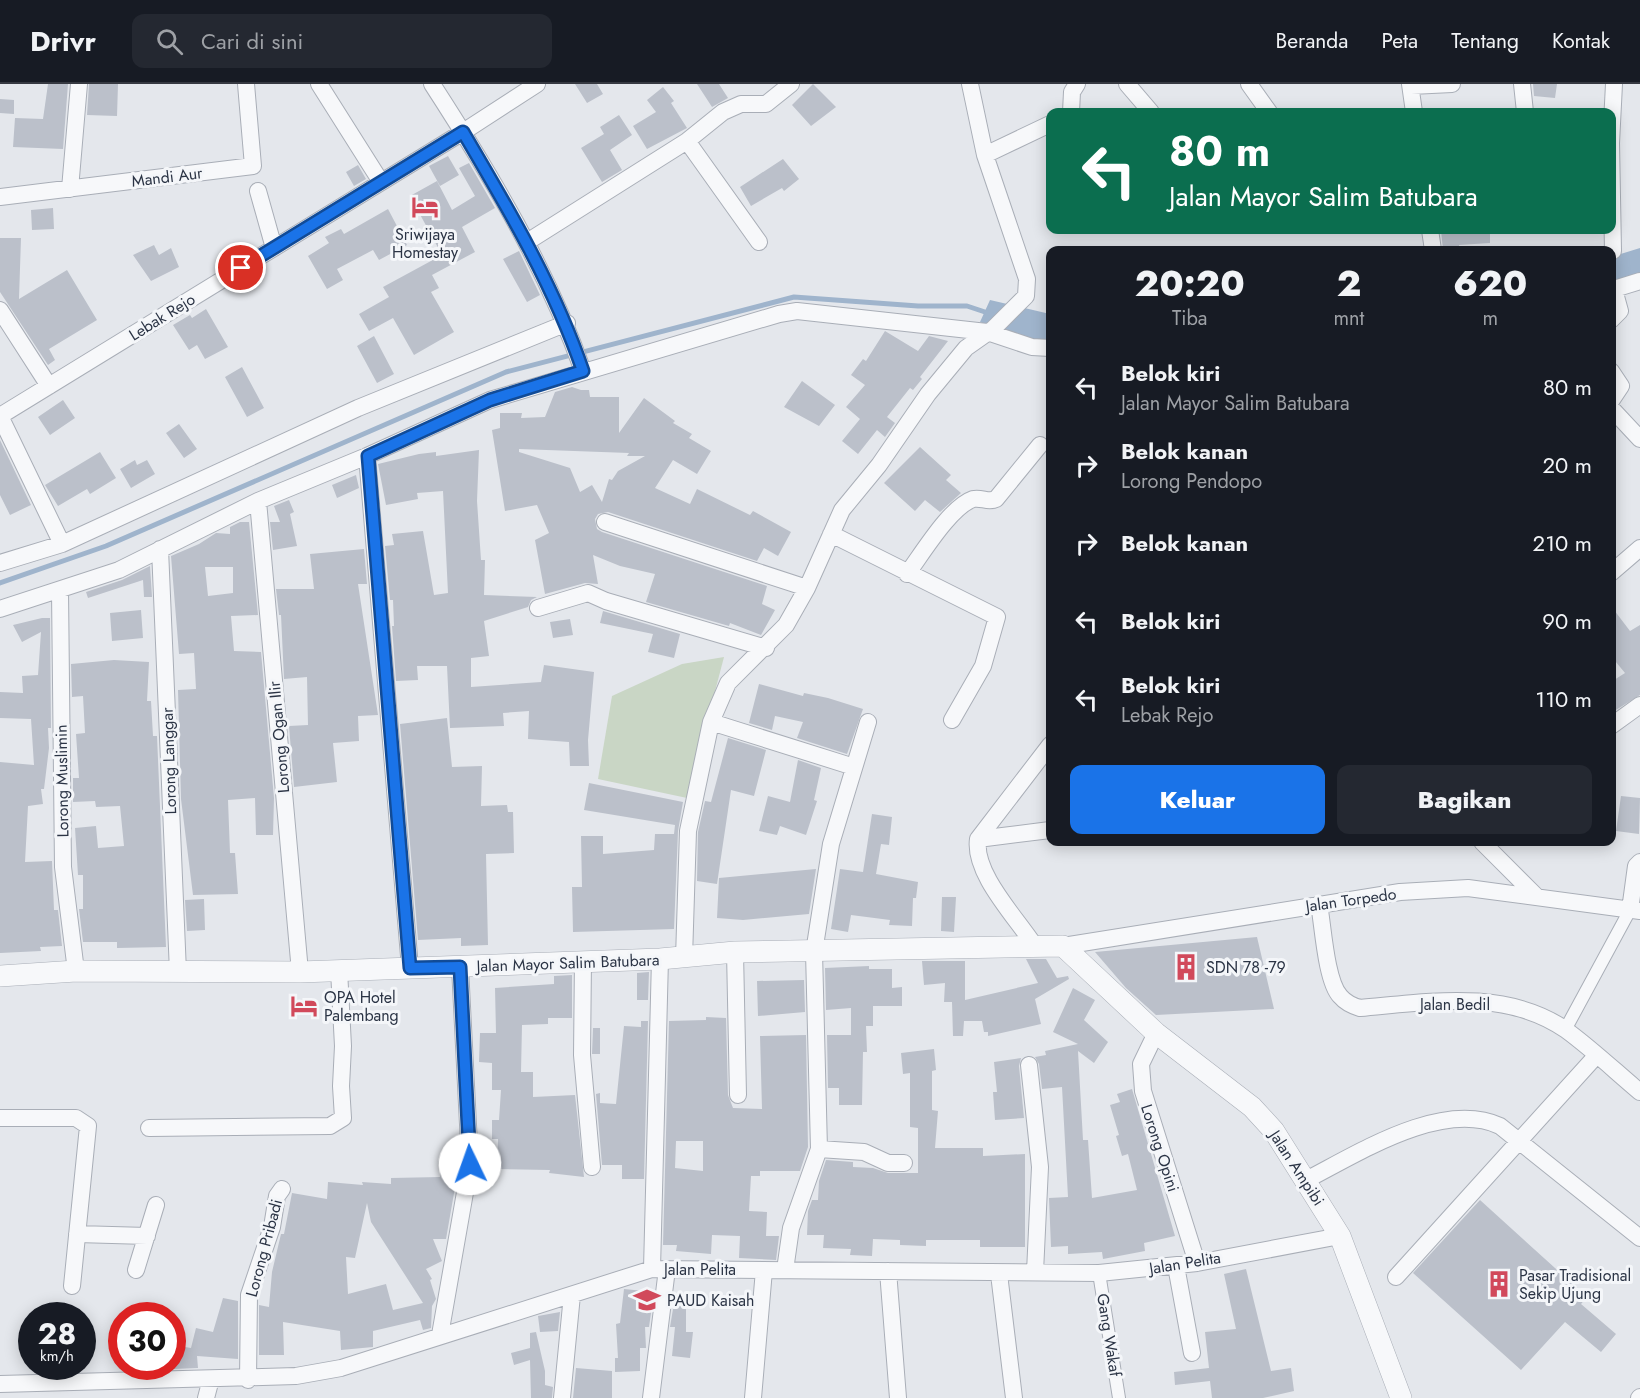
<!DOCTYPE html>
<html lang="id">
<style>
:root{--surface:#171b24;--page:#242831;--text:#f1f3f6;--muted:#9ea1a6;--line:#363941;--accent:#1a73e8}
body{margin:0;font-family:Jost,sans-serif;background:var(--page);color:var(--text);height:100vh;display:flex;flex-direction:column;font-size:22px;white-space:nowrap}
*{box-sizing:border-box;margin:0}
p{font-size:20px;color:var(--muted)}
.icon{flex:none;width:33px;height:33px;fill:none;stroke:currentColor;stroke-width:2;stroke-linecap:round;stroke-linejoin:round}
.map{position:relative;flex:1;overflow:hidden}
.panel{position:absolute;left:1046px;top:162px;width:570px;height:600px;display:flex;flex-direction:column;background:var(--surface);border-radius:12px;box-shadow:0 3px 15px #0003}
.panel>*{flex:none}
.top-card{position:absolute;left:1046px;top:24px;width:570px;height:126px;border-radius:12px;box-shadow:0 3px 15px #0003;background:#0b6e4f;color:#fff;overflow:hidden}
.speed{position:absolute;left:18px;top:1218px;display:flex;gap:12px;font-size:30px;font-weight:700;text-align:center}
.speed>*{display:grid;place-content:center;width:78px;height:78px;border-radius:50%;background:var(--surface);box-shadow:0 3px 15px #0003;line-height:1}
.speed small{font-size:15px;font-weight:400}
.speed .limit{border:9px solid #d22;background:#fff;color:#111}
.pin{position:absolute;display:grid;place-items:center;width:51px;height:51px;color:#fff;margin:-26px;border:3px solid #fff;border-radius:50%;box-shadow:0 2px 6px #0007}
.me{position:absolute;width:66px;margin:-33px;rotate:357deg;stroke-linejoin:round;filter:drop-shadow(0 0 4px #0008)}
.turn{display:flex;align-items:center;gap:21px;height:126px;padding:0 24px;font-size:27px}
.turn .icon{width:78px;height:78px;stroke-width:2.5}
.turn b{display:block;font-size:42px;line-height:51px}
.eta{display:flex;justify-content:space-evenly;align-items:center;height:102px;text-align:center}
.eta b{font-size:36px;font-weight:800;line-height:42px}
.button{display:flex;gap:12px;margin-top:auto;padding:12px 24px}
.button a{flex:1;height:69px;border-radius:12px;background:var(--accent);color:#fff;font-size:24px;font-weight:800;line-height:69px;text-align:center}
.button a+a{background:var(--page);color:var(--text)}
ul{padding:0;list-style:none}
li{display:flex;align-items:center;gap:18px;height:78px;padding:0 24px}
li div{flex:1}
li b{display:block;font-size:22px}
li em{font-style:normal}
header{display:flex;align-items:center;gap:36px;box-sizing:border-box;height:84px;padding:0 30px;background:var(--surface);border-bottom:2px solid var(--line)}
header strong{font-size:28px}
nav{display:flex;gap:33px;margin-inline-start:auto;font-size:21px}
.search{width:420px;height:54px;background:var(--page);display:flex;align-items:center;gap:15px;box-sizing:border-box;padding:0 21px;border-radius:12px;color:var(--muted);font-size:22px}
.map>svg:first-child{display:block}
.green{fill:#c9d6c5}
.water{fill:#9fb4cc}
.lines{fill:none;stroke-linecap:round;stroke-linejoin:round}
.stream{stroke:#9fb4cc;stroke-width:5}
.building{fill:#bbc0ca;fill-rule:evenodd}
.pedestrian-casing{stroke:#a9aeb7;stroke-width:14}
.minor-casing{stroke:#a9aeb7;stroke-width:18}
.tertiary-casing{stroke:#a9aeb7;stroke-width:22}
.pedestrian{stroke:#f7f8fa;stroke-width:12}
.minor{stroke:#f7f8fa;stroke-width:16}
.tertiary{stroke:#f7f8fa;stroke-width:21}
.route-casing{stroke:#114b97;stroke-width:15}
.route{stroke:#1a73e8;stroke-width:10}
.labels{text-anchor:middle;dominant-baseline:central;stroke-width:6;stroke-linejoin:round;paint-order:stroke}
.street-label{font-size:16px;fill:#2b3445;stroke:#f4f6f9}
.poi-label{font-size:16px;fill:#2b3445;stroke:#f4f6f9;text-anchor:start}
</style>
<header>
<strong>Drivr</strong>
<div class="search"><svg class="icon" aria-label="search" viewBox="0 0 24 24"><circle cx="10" cy="10" r="6"/><path d="M15 15l6 6"/></svg>Cari di sini</div>
<nav><a>Beranda</a><a>Peta</a><a>Tentang</a><a>Kontak</a></nav>
</header>
<div class="map">
<svg width="1640" height="1314" viewBox="0 0 1640 1314">
<rect width="100%" height="100%" fill="#e4e7ec"/>
<path class="green" d="M724,573L687,714L598,695L612,612L682,580Z"/>
<path class="water" d="M1640,164V193L1611,201V173Z
M990,216L1050,230V260L1008,250L980,238Z"/>
<g class="lines">
<path class="stream" d="M0,499L106,462L506,288L794,213L918,222H967L991,230"/>
</g>
<path class="building" d="M48,0H68L63,65L13,63L15,34L43,35Z
M89,0H118L117,32L87,31Z
M575,0H597L603,10L587,19Z
M697,0H719L728,14L712,23Z
M813,0L836,23L811,42L792,21Z
M1533,0H1557L1555,14L1534,12Z
M663,3L674,17L671,19L687,44L647,65L633,42L656,28L647,16Z
M0,15L14,16V30L0,29Z
M619,31L632,51L610,66L622,86L602,98L581,64L604,50L600,43Z
M448,72L459,91L440,102L429,82Z
M783,75L799,95L784,107L782,104L751,122L740,103Z
M469,79L495,124L462,143L475,168L432,191L439,204L431,208L454,248L414,271L393,234L369,247L359,230L389,213L383,203L442,171L410,112L437,97L452,126L475,112L459,84Z
M358,81L366,95L354,102L346,88Z
M53,124L54,145L32,146L31,126Z
M388,125L407,161L379,176L373,166L337,185L343,196L327,205L308,172L329,159L325,153L341,145L344,150Z
M1441,146H1490V159L1459,161L1460,166H1443Z
M0,154H21L19,215L67,186L97,236L49,265L55,276L48,281L0,208Z
M154,161L159,171L171,164L179,183L151,197L133,171Z
M519,167L540,211L527,218L503,175Z
M206,225L228,263L205,275L197,261L189,266L173,241L190,231L192,234Z
M885,247L918,267L929,252L948,257L920,293L922,295L913,306L910,304L887,333L895,339L885,353L877,346L858,370L842,357L860,335L846,323L865,301L851,291L863,275L866,277Z
M374,252L394,290L377,299L357,262Z
M242,283L264,324L247,333L225,293Z
M802,297L835,321L819,342L784,323Z
M572,303L581,306H589L590,313H619V349L644,314L675,337L673,339L692,350L689,354L711,367L697,390L673,376L655,404L690,420L697,405L750,431L753,427L791,448L778,472L764,464L757,477L608,428L598,430L595,435L597,445L602,448L767,502L762,520L775,526L761,551L730,539L729,542L646,518L655,490L620,482L593,471L598,500L585,499L545,510L535,456L549,449L537,421L505,427L492,346L500,344V329H522L521,334L545,333L555,308ZM519,365L629,369L627,372H645L618,387L612,396L609,395L602,418L592,401L580,408L570,384L519,368Z
M63,316L75,334L50,351L38,333Z
M179,340L197,365L184,374L166,349Z
M0,356L31,421L10,431L0,411Z
M920,363L951,391L946,396L961,409L940,428L925,416L915,427L884,399Z
M479,366L477,417L481,476H485L484,511L537,513L531,516L528,523L484,537L489,572L471,574V603L541,598L544,581L594,588L588,656L589,682H570L569,658L528,655L529,627L503,629L504,642L450,644L447,582H417L418,596L396,597L392,542H394L393,516H390L385,462L394,461L392,450L423,447L434,511L448,509L443,407L417,409L418,415L386,421L378,380L419,370L436,368V372Z
M100,368L116,394L90,410L87,405L58,422L45,401Z
M135,376L137,381L147,376L155,390L131,404L120,385Z
M356,391L359,404L337,414L332,401Z
M289,416L294,428L290,430L297,462L273,466L270,438H280L274,422Z
M240,438H249L258,531L231,532L234,567L261,568L274,714L273,751H256L255,714L228,716L230,769H235L238,810L193,811L181,715L178,606L196,605L194,569L179,570L171,472L199,460L216,449L230,450V443ZM205,483H233V509L208,512Z
M364,465L367,500H358L378,631L358,632L359,657L333,659L337,698L294,703L289,642L308,641L307,593L284,595L281,531H279L276,505H314L310,470Z
M150,482L152,513H144L143,496L88,514L86,508L122,496Z
M1611,522L1630,547L1640,541V611L1611,629V598L1625,589L1611,572Z
M141,526L143,554L112,557L110,529Z
M603,527L680,550L674,574L648,568L653,550L600,539Z
M42,534H50L51,644H48L49,664L44,705H41L43,720L28,722L25,778L52,777L54,826H58L62,862L40,863L41,867L0,869V678L34,681L31,635L0,634V608L23,609L22,592L38,591L41,548L22,558L13,541Z
M570,535L573,551L553,554L550,538Z
M114,576L149,578L147,617H151L153,652H157L166,863L117,864V858H83L79,825H83V791H78L75,744L96,742L98,764L124,762L120,722L96,723L95,717L73,718V694H79L76,650L85,649L83,612L72,613L71,580Z
M759,600L803,612L804,609L828,614L863,625L847,670L797,654L803,638L775,632L772,646L749,639Z
M447,634L452,683L482,682L481,722L507,721L508,728H513L514,769L486,770L488,861L461,862V854L418,856L400,640Z
M728,654L766,666L754,712L731,706L717,800L697,797L698,748L705,717L711,718Z
M798,676L821,684L814,716L817,717L806,751L780,742L777,751L759,747L768,712L790,718Z
M589,699L683,718L678,747L674,845L573,848L572,803H582L581,752H603V770L654,766L655,750H674L675,741L584,726Z
M1621,712L1640,714L1639,750L1616,747Z
M872,730L892,733L889,761L881,760L876,790L918,798L916,814H913L912,842L889,841L890,836L851,831L848,848L831,845L840,785L863,788Z
M816,785L809,830L743,836L717,834L719,794Z
M942,813H956L954,848L941,847Z
M204,815L205,846L187,847L185,816Z
M1257,853L1274,925L1156,931L1126,904L1095,868Z
M1026,875H1046L1057,894L1068,892L1069,895L1035,915L1041,940L988,952V948H984L982,937H964L963,952H953L952,918H944L945,899L924,901L922,877H965V916L1038,899Z
M869,882V885H892V904L902,903V922H873V942H866L867,968H863L862,1021H839V1004H828L827,951H851V924L826,926L825,884Z
M649,888L648,916H637V889Z
M572,891V934H548V940L522,941L521,988H533V1013L575,1011L584,1093L549,1089L550,1086L497,1085L498,1055H492V1036H499L501,1006H492V979L479,978L480,949H496L495,904L554,900V892Z
M804,896L805,928L758,932L757,897Z
M1073,904L1095,916L1084,936L1108,958L1094,979L1078,967L1083,1056H1088L1092,1114L1137,1106L1128,1070L1122,1072L1116,1052L1119,1051L1110,1021L1120,1018L1117,1010L1132,1005L1175,1152L1144,1159L1145,1167L1103,1175L1102,1168L1068,1170V1162L1051,1163L1049,1114L1068,1113L1062,1003L1042,1005L1039,980L1035,973L1046,971L1045,967L1078,960L1053,948Z
M706,933L726,934L728,1011L733,1024L762,1025L760,952L806,951L808,1063L800,1087H760V1092H751L749,1127L767,1128L766,1152H779L776,1176L739,1174L740,1152L712,1151L711,1170L676,1167L677,1161H663L669,937L706,936ZM676,1057H703V1087L675,1084Z
M641,937H648L644,1095H622V1081H602L596,1010L600,1009V1019L616,1020L624,942L641,943Z
M593,944H600V970H592Z
M934,965L936,986L932,987V1026L938,1027L935,1064H983V1072L1025,1070V1163H980V1156H926V1162L900,1161V1156L873,1155L872,1172L850,1171L851,1165L823,1164L824,1151H807L808,1127L812,1116H818L819,1097L826,1076L853,1078V1083L873,1084L888,1089H918V1044L910,1043V989L903,990L901,969Z
M1021,974L1019,982L1024,1034L995,1036L993,1008H997L994,978Z
M440,1089L457,1092L446,1155H433L442,1177L426,1185L432,1195L430,1196L436,1215L432,1222L431,1244L423,1246L420,1236L373,1247V1263L341,1266L340,1247L283,1238L284,1271H259V1221L269,1223L272,1188L281,1150H284L292,1109L327,1115L328,1098L363,1101L362,1098L391,1100V1094L440,1093ZM367,1119L371,1138L423,1219L393,1226L386,1200L348,1210L346,1173L355,1174Z
M1480,1116L1587,1213L1581,1220L1616,1250L1601,1268L1565,1238L1521,1286L1413,1189Z
M1246,1185L1271,1287L1291,1284L1294,1307L1263,1314H1212L1210,1297L1175,1301L1174,1288L1209,1284L1205,1248L1236,1245L1224,1190Z
M624,1205L654,1208L649,1243H645L646,1264H640V1287L615,1288V1274H618L616,1240L620,1239Z
M223,1214L238,1217V1275L197,1272L198,1284L173,1285V1261L191,1264L196,1244L213,1248Z
M677,1222H686V1248H693L690,1274L672,1272L675,1243H670L673,1225H676Z
M560,1228L558,1247L540,1248L538,1232Z
M536,1248L545,1287V1301L553,1303L552,1314H531L530,1276L514,1281L511,1269L530,1264V1249Z
M576,1284L612,1287V1314H573Z"/>
<g class="lines">
<defs>
<path id="pedestrian" d="M1565,946L1630,826
M1099,1189L1119,1314"/>
<path id="minor" d="M319,0L381,98
M432,0C491,91 547,185 583,287
M1127,0L1151,28
M1249,0L1269,28
M1410,0L1414,28
M1522,0L1525,28
M1411,2L1452,0
M1071,28L1072,8L1077,0
M687,57L759,158
M985,71L1050,40
M70,105L79,0
M258,107L274,164
M0,113L253,82L246,0
M1430,146L1433,166
M527,158L687,57L723,28L741,20H766L791,0
M1613,167L1611,59L1614,0
M1611,206L1640,197
M0,226L49,302
M1611,236L1620,227L1614,205
M1611,287L1621,302L1611,317
M1611,324L1640,355
M0,332L463,48L537,0
M0,332L62,460
M367,372L410,884
M258,417L300,888
M605,438L807,504
M831,450L997,533L983,582L952,636
M160,465L178,888
M0,479L62,460L358,324L567,239
M1611,489L1640,464
M907,490C922,470 950,423 973,415C982,413 988,419 996,415L1040,361
M60,507L63,783L76,887
M538,524L588,509L606,517L766,564
M0,525L119,486L258,417L367,372L490,316L779,230L797,227L987,248L1032,263L1050,264
M711,638L854,683
M1611,642L1640,621
M978,755L1050,746
M1482,758L1536,812
M1319,820C1323,842 1326,897 1340,912C1345,918 1353,922 1360,924C1428,918 1506,904 1566,946C1592,965 1615,987 1640,1008
M1630,826L1636,782L1640,778
M1034,861C1015,832 973,789 978,755L1050,661
M1063,862L1400,808L1468,804L1640,827
M735,868L738,1011
M684,874L688,747L711,638L728,599L786,541L807,504L842,426L879,381L928,310L966,264L993,245L1026,212L1027,195L985,71L970,0
M583,876L582,971L592,1083
M1156,949L1141,980L1143,1007L1197,1179
M1029,981L1040,1083L1035,1188
M0,1034H76L88,1042L72,1202
M149,1044L330,1042L343,1034L341,1002L343,962L339,886
M819,1065L864,1068L888,1079H904
M1306,1096C1357,1070 1442,1015 1500,1042L1640,1154
M77,1150L147,1152
M1176,1182L1192,1269
M652,1185L660,875
M136,1186L156,1121
M785,1186L791,1144L819,1065L814,868L831,760L868,638
M888,1187L898,1314
M999,1190L1014,1314
M1396,1193L1596,972
M440,1251L470,1080L460,883
M248,1296L249,1211L272,1143L277,1112L282,1105
M0,1300L296,1292L341,1284L652,1185L1099,1189L1197,1179L1340,1152
M206,1314L211,1295
M562,1314L572,1211
M651,1314L667,1185
M753,1314L764,1186
M1639,1314L1640,1313"/>
<path id="tertiary" d="M0,892L76,887L300,888L660,875L735,868L1063,862L1156,949L1252,1023L1274,1047L1340,1152L1401,1314"/>
</defs>
<use href="#pedestrian" class="pedestrian-casing"/>
<use href="#minor" class="minor-casing"/>
<use href="#tertiary" class="tertiary-casing"/>
<use href="#pedestrian" class="pedestrian"/>
<use href="#minor" class="minor"/>
<use href="#tertiary" class="tertiary"/>
</g>
<g class="lines">
<defs>
<path id="route" d="M241,184L463,48C509,126 554,202 583,287L490,316L368,372L410,884L460,883L470,1080"/>
</defs>
<use href="#route" class="route-casing"/>
<use href="#route" class="route"/>
</g>
<defs>
<symbol id="hotel-bare" viewBox="-9 -9 18 18"><path d="M-6-4.5h1.5V1H6V5H4.5V3h-9V5H-6ZM-4 0a1.8 1.8 0 1 1 3.6 0ZM.5 0V-2.5h3Q6-2.5 6 0Z" fill="#d1495b" stroke="#f4f6f9" stroke-width="2.5" paint-order="stroke"/></symbol>
<symbol id="building-bare" viewBox="-9 -9 18 18"><path d="M-4-6H4V6H1V3H-1V6H-4ZM-2.5-4.3h1.7v1.8h-1.7ZM.8-4.3h1.7v1.8H.8ZM-2.5-1h1.7V.8h-1.7ZM.8-1h1.7V.8H.8Z" fill="#d1495b" stroke="#f4f6f9" stroke-width="2.5" paint-order="stroke"/></symbol>
<symbol id="school-bare" viewBox="-9 -9 18 18"><path d="M0-5L7-2L0 1L-7-2ZM-4 1L0 2.5L4 1V4Q0 6-4 4Z" fill="#d1495b" stroke="#f4f6f9" stroke-width="2.5" paint-order="stroke"/></symbol>
</defs>
<g fill-rule="evenodd">
<use href="#hotel-bare" x="406" y="104" width="38" height="38"/>
<use href="#building-bare" x="1167" y="864" width="38" height="38"/>
<use href="#hotel-bare" x="285" y="903" width="38" height="38"/>
<use href="#building-bare" x="1480" y="1181" width="38" height="38"/>
<use href="#school-bare" x="628" y="1197" width="38" height="38"/>
</g>
<g class="labels">
<g class="street-label">
<text transform="translate(167 93) rotate(-7)">Mandi Aur</text>
<text transform="translate(162 233) rotate(-32)">Lebak Rejo</text>
<text transform="translate(279 653) rotate(-95)">Lorong Ogan Ilir</text>
<text transform="translate(169 677) rotate(-92)">Lorong Langgar</text>
<text transform="translate(62 697) rotate(-91)">Lorong Muslimin</text>
<text transform="translate(1351 816) rotate(-8)">Jalan Torpedo</text>
<text transform="translate(568 879) rotate(-2)">Jalan Mayor Salim Batubara</text>
<text x="1455" y="920">Jalan Bedil</text>
<text transform="translate(1160 1064) rotate(72)">Lorong Opini</text>
<text transform="translate(1297 1084) rotate(57)">Jalan Ampibi</text>
<text transform="translate(264 1164) rotate(-75)">Lorong Pribadi</text>
<text transform="translate(1185 1179) rotate(-9)">Jalan Pelita</text>
<text x="700" y="1185">Jalan Pelita</text>
<text transform="translate(1109 1251) rotate(81)">Gang Wakaf</text>
</g>
<g class="poi-label">
<text x="425" y="150" text-anchor="middle">Sriwijaya<tspan x="425" dy="18">Homestay</tspan></text>
<text x="1206" y="883">SDN 78 -79</text>
<text x="324" y="913">OPA Hotel<tspan x="324" dy="18">Palembang</tspan></text>
<text x="1519" y="1191">Pasar Tradisional<tspan x="1519" dy="18">Sekip Ujung</tspan></text>
<text x="667" y="1216">PAUD Kaisah</text>
</g>
</g>
</svg>
<div class="speed"><div>28<small>km/h</small></div><div class="limit">30</div></div>
<div class="pin" style="left:241px;top:184px;background:#d93025"><svg class="icon" aria-label="arrive" viewBox="0 0 24 24"><path d="M6 21V4h12l-3 4 3 4H6"/></svg></div>
<svg class="me" style="left:470px;top:1080px" viewBox="-20 -20 40 40"><circle r="19" fill="#fff"/><path d="M0-13L10 11 0 6-10 11z" fill="#1a73e8"/></svg>
<div class="top-card">
<div class="turn"><svg class="icon" aria-label="left" viewBox="0 0 24 24"><path d="M17 20v-9H6M10 6l-5 5 5 5"/></svg><div><b>80 m</b>Jalan Mayor Salim Batubara</div></div>
</div>
<section class="panel">
<div class="eta">
<div><b>20:20</b><p>Tiba</p></div>
<div><b>2</b><p>mnt</p></div>
<div><b>620</b><p>m</p></div>
</div>
<ul>
<li><svg class="icon" aria-label="left" viewBox="0 0 24 24"><path d="M17 20v-9H6M10 6l-5 5 5 5"/></svg><div><b>Belok kiri</b><p>Jalan Mayor Salim Batubara</p></div><em>80 m</em></li>
<li><svg class="icon" aria-label="right" viewBox="0 0 24 24"><path d="M7 20v-9h11M14 6l5 5-5 5"/></svg><div><b>Belok kanan</b><p>Lorong Pendopo</p></div><em>20 m</em></li>
<li><svg class="icon" aria-label="right" viewBox="0 0 24 24"><path d="M7 20v-9h11M14 6l5 5-5 5"/></svg><div><b>Belok kanan</b></div><em>210 m</em></li>
<li><svg class="icon" aria-label="left" viewBox="0 0 24 24"><path d="M17 20v-9H6M10 6l-5 5 5 5"/></svg><div><b>Belok kiri</b></div><em>90 m</em></li>
<li><svg class="icon" aria-label="left" viewBox="0 0 24 24"><path d="M17 20v-9H6M10 6l-5 5 5 5"/></svg><div><b>Belok kiri</b><p>Lebak Rejo</p></div><em>110 m</em></li>
</ul>
<div class="button"><a>Keluar</a><a>Bagikan</a></div>
</section>
</div>
